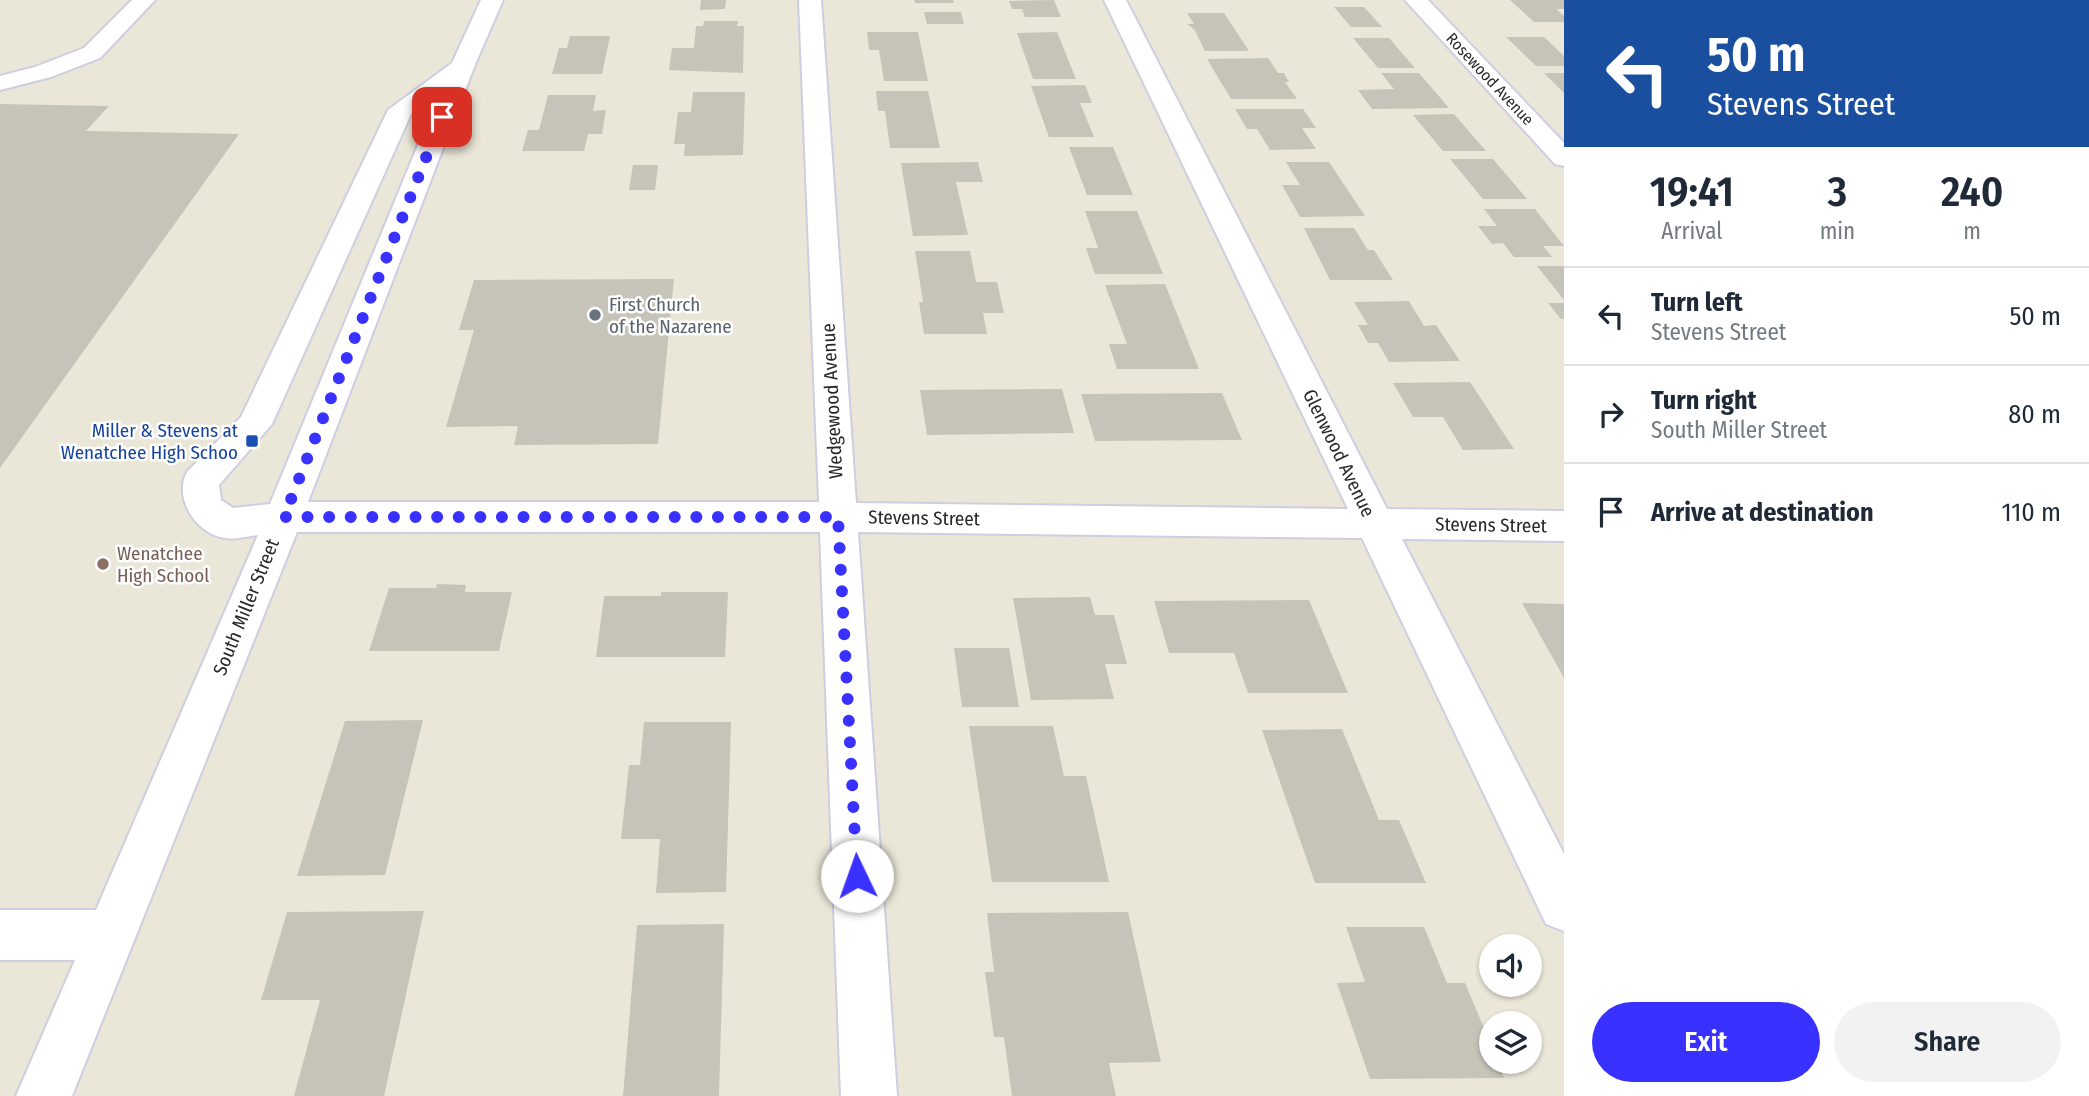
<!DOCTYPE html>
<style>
:root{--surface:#fff;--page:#f2f2f3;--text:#1f2937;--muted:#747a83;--line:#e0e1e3;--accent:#3931ff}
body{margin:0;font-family:"Fira Sans Condensed",sans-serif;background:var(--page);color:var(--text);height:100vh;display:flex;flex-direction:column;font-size:26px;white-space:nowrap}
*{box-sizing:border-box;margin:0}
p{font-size:23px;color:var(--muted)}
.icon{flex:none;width:38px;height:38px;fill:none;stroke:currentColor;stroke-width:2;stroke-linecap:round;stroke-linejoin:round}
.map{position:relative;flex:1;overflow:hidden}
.sheet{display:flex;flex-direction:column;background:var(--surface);width:525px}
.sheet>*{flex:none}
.top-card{background:#1a4fa0;color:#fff;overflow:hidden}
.fabs{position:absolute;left:1479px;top:934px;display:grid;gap:14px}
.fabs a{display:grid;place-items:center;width:63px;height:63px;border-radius:50%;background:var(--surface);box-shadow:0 2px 5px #0004;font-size:35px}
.pin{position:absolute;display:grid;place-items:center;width:60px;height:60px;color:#fff;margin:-30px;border-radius:14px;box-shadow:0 4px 10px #0006}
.me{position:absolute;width:77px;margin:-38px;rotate:357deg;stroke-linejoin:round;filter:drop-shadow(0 0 5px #0008)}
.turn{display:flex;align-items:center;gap:24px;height:147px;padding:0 28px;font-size:32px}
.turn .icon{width:91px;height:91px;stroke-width:2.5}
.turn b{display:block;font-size:49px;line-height:60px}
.eta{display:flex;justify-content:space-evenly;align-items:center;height:119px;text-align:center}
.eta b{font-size:42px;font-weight:600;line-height:49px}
.primary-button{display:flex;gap:14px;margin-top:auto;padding:14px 28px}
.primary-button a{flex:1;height:80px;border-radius:42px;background:var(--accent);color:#fff;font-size:28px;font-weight:600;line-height:80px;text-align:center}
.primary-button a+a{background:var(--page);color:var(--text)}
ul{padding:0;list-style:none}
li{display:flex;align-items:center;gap:21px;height:98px;padding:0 28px;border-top:2px solid var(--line)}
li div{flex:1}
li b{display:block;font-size:26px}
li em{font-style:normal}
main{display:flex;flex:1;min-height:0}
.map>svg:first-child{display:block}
.building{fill:#c6c4b8}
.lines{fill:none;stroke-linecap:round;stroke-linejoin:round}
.minor-casing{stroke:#cecde2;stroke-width:4}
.minor{fill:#fff;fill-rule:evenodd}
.route{stroke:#3931ff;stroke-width:12;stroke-dasharray:0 21.6}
.worship-dot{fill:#6b7280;stroke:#fff;stroke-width:2.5}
.transit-dot{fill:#1a4fb4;stroke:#fff;stroke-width:2.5}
.education-dot{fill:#8d6e63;stroke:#fff;stroke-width:2.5}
.labels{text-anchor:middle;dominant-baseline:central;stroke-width:5;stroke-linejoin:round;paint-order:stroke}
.far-street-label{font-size:16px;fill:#282828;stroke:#fff}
.worship-label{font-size:19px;fill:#5b616d;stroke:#fff;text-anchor:start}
.street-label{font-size:19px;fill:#282828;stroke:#fff}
.transit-label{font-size:19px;fill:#164399;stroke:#fff;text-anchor:end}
.education-label{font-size:19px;fill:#785e54;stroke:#fff;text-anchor:start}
</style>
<main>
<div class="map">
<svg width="1564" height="1096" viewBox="0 0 1564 1096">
<rect width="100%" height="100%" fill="#ebe7d8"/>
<path class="building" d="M701,0H726L725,9L700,10Z
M914,0H953L954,3H915Z
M1054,0L1061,17H1025L1022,9H1012L1009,1Z
M1510,0H1564V9H1556L1564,16V22H1534Z
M1334,7H1364L1382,27H1351Z
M924,12H961L964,24H927Z
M1187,13H1224L1249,51H1205L1194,29L1187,24H1194Z
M704,21H738L737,26H744L743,73L669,70L672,48H694L696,26H703Z
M867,32H918L928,81H884L879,50H869Z
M1057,32L1076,79H1033L1017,33Z
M570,36H610L602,74H552L559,48H567Z
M1506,37H1544L1564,56V66H1536Z
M1353,38H1389L1415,68H1378Z
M1268,58L1278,73H1284L1289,82H1285L1297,99H1231L1207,59Z
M1381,73H1419L1449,108L1372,109L1358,90L1394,89Z
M1544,73H1564V93Z
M1085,85L1092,103H1080L1094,137H1049L1031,86Z
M876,91H928L940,148H890L885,111H878Z
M693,92H745L743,155L684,156L685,144H674L678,112H691Z
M548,95H596L593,111L606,110L602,134H588L584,151H522L528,130H539Z
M0,104L109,106L86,131L239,134L0,468Z
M1235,109H1303L1316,128H1302L1316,149L1270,150L1257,129H1247Z
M1454,114L1486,151H1443L1413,115Z
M1069,147H1113L1133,195H1087Z
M1450,159H1493L1527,199H1483Z
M978,162L983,182H956L968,235L913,236L901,163Z
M1286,162H1329L1365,216L1300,217L1282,185H1300Z
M633,165H658L655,190H629Z
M1484,209H1535L1564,246H1543L1552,257H1514L1503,243L1492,244L1478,226H1497Z
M1085,211H1137L1163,274H1095L1086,248H1098Z
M1304,228H1354L1368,250H1374L1393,280H1330Z
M915,251H970L976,282H997L1004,313H983L987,334H924L919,302H923Z
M1537,266H1564V300Z
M674,279L658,444L514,445L518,426L446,427L474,330H459L474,280Z
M1165,284L1199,369H1117L1109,344H1127L1105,285Z
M1409,301L1424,326L1436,325L1460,361L1389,362L1378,343H1368L1358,325H1368L1354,302Z
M1548,303H1564V319H1561Z
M1470,382L1514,449L1463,450L1443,417H1413L1393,383Z
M1062,389L1074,433L927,435L920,390Z
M1222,393L1242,440L1095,441L1081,394Z
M437,584L466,585L465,592H512L499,651H369L389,588H436Z
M661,592H728L725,657H596L604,596H661Z
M1090,597L1095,615H1114L1127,664H1105L1114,699L1031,700L1013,598Z
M1309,600L1348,693H1248L1234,653H1169L1154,601Z
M1522,603L1564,604V678Z
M954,648H1009L1019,707H962Z
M423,720L385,875L297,876L345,721Z
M644,722H731L726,892L656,893L660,839H621L629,765H640Z
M969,726H1053L1064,776H1086L1109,882H992Z
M1342,729L1379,820H1399L1426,883H1315L1262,730Z
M424,911L384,1096H294L320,1000H261L287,912Z
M1128,912L1161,1062L1109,1063L1116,1096H1012L1004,1037H994L985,972H994L987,913Z
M724,924L719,1096H623L637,925Z
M1346,927H1424L1447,983H1465L1491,1045V1062H1498L1504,1078L1370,1079L1337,983L1365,982Z"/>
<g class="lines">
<defs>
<path id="minor" d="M132,0H155L100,58L51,77L0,90V76L35,67L84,48Z
M481,0H503L474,67L308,502H819L799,0H821L856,503L1348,509L1104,0H1126L1387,509L1564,511V541L1402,539L1564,854V931L1546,924L1362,538L858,532L897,1096H841L820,532H297L72,1096H16L75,960H0V910H96L258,535C248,536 235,540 225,538C196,534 173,498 187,472L241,417L388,110L452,63ZM439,94L270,504L233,508L221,500L219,485L272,424L411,114Z
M1405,0H1428L1564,143V166L1555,164Z"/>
</defs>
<use href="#minor" class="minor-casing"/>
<use href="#minor" class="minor"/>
</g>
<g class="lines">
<path class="route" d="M442,117L284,517H838L857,876"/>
</g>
<circle class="worship-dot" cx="595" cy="315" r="7"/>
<rect class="transit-dot" x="245" y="434" width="14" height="14" rx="3.5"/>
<circle class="education-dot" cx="103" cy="564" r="7"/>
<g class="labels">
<g class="far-street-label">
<text transform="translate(1490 79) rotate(47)">Rosewood Avenue</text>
</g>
<g class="worship-label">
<text x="609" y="304">First Church<tspan x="609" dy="22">of the Nazarene</tspan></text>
</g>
<g class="street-label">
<text transform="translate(832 401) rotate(-93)">Wedgewood Avenue</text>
<text transform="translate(1339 453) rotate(64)">Glenwood Avenue</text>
<text transform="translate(924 518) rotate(1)">Stevens Street</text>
<text transform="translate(1491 525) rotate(1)">Stevens Street</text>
<text transform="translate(246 607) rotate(-68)">South Miller Street</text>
</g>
<g class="transit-label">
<text x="238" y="430">Miller &amp; Stevens at<tspan x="238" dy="22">Wenatchee High Schoo</tspan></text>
</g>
<g class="education-label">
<text x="117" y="553">Wenatchee<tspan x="117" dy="22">High School</tspan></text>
</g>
</g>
</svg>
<div class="fabs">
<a><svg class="icon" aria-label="sound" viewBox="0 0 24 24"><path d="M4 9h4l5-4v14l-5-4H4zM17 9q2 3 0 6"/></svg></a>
<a><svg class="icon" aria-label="layers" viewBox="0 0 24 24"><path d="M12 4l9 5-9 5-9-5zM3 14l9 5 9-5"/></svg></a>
</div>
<div class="pin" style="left:442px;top:117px;background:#d93025"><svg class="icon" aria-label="arrive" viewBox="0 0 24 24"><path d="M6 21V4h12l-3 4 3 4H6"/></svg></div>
<svg class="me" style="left:857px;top:876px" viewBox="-20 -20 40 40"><circle r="19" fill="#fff"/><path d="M0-13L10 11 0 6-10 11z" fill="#3931ff"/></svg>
</div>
<section class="sheet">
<div class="top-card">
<div class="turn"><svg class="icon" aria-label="left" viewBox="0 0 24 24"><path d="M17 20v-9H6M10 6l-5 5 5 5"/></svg><div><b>50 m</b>Stevens Street</div></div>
</div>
<div class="eta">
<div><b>19:41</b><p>Arrival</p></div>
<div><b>3</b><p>min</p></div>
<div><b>240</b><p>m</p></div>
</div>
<ul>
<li><svg class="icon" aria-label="left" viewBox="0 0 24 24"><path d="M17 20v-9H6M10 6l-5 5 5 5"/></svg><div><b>Turn left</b><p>Stevens Street</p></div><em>50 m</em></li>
<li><svg class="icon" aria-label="right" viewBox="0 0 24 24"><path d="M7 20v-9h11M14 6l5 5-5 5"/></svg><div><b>Turn right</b><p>South Miller Street</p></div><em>80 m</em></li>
<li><svg class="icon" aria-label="arrive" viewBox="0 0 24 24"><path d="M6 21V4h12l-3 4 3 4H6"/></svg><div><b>Arrive at destination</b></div><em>110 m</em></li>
</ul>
<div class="primary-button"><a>Exit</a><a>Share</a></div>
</section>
</main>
